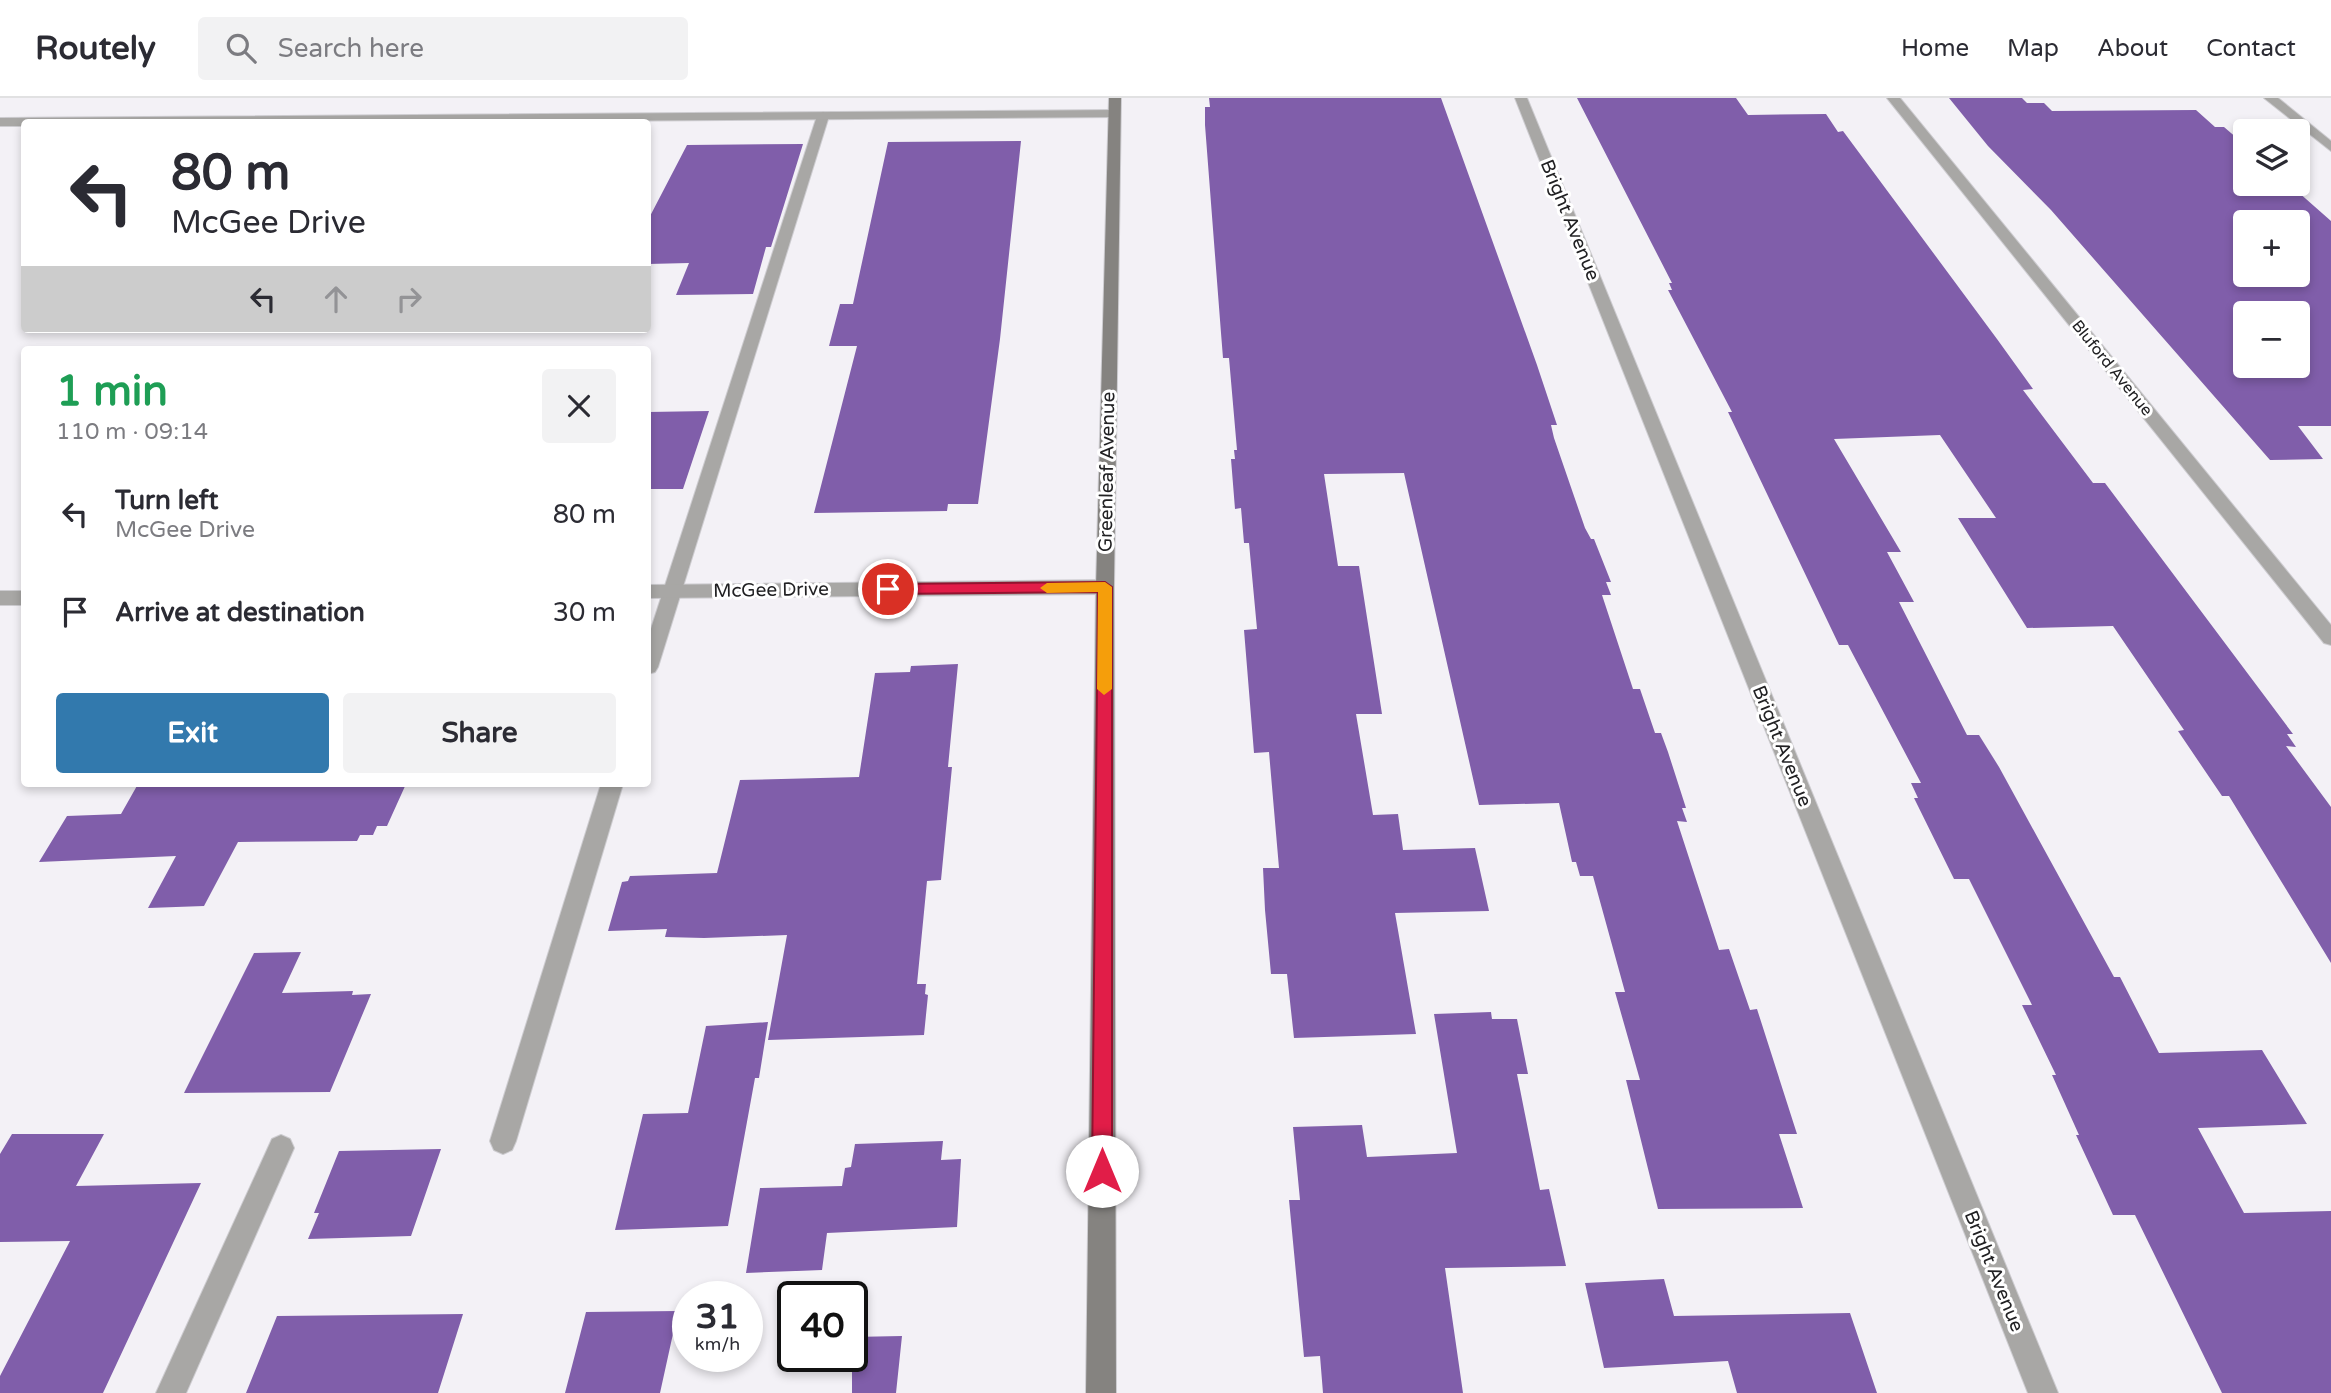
<!DOCTYPE html>
<meta charset="utf-8">
<style>
:root{--surface:#fff;--page:#f2f2f3;--text:#2b2b33;--muted:#7c7c81;--line:#e1e1e2;--accent:#3279ad}
body{margin:0;font-family:"Varela Round",sans-serif;background:var(--page);color:var(--text);height:100vh;display:flex;flex-direction:column;font-size:26px;white-space:nowrap}
*{box-sizing:border-box;margin:0}
p{font-size:23px;color:var(--muted)}
.icon{flex:none;width:38px;height:38px;fill:none;stroke:currentColor;stroke-width:2;stroke-linecap:round;stroke-linejoin:round}
.map{position:relative;flex:1;overflow:hidden}
.drawer{position:absolute;left:21px;top:248px;width:630px;height:441px;display:flex;flex-direction:column;background:var(--surface);border-radius:7px;box-shadow:0 4px 10px #0003}
.drawer>*{flex:none}
.banner{position:absolute;left:21px;top:21px;width:630px;height:214px;border-radius:7px;box-shadow:0 4px 10px #0003;background:#fff;color:var(--text);overflow:hidden}
.fabs{position:absolute;left:2233px;top:21px;display:grid;gap:14px}
.fabs a{display:grid;place-items:center;width:77px;height:77px;border-radius:7px;background:var(--surface);box-shadow:0 4px 10px #0003;font-size:35px}
.speed{position:absolute;left:672px;top:1183px;display:flex;gap:14px;font-size:35px;font-weight:700;text-align:center}
.speed>*{display:grid;place-content:center;width:91px;height:91px;border-radius:50%;background:var(--surface);box-shadow:0 4px 10px #0003;line-height:1}
.speed small{font-size:18px;font-weight:400}
.speed .limit{border:4px solid #111;border-radius:10px;background:#fff;color:#111}
.pin{position:absolute;display:grid;place-items:center;width:60px;height:60px;color:#fff;margin:-30px;border:4px solid #fff;border-radius:50%;box-shadow:0 2px 7px #0007}
.me{position:absolute;width:77px;margin:-38px;rotate:0deg;stroke-linejoin:round;filter:drop-shadow(0 0 5px #0008)}
.turn{display:flex;align-items:center;gap:24px;height:147px;padding:0 35px;font-size:32px}
.turn .icon{width:91px;height:91px;stroke-width:2.5}
.turn b{display:block;font-size:49px;line-height:60px}
.lanes{display:flex;align-items:center;height:66px;padding:0 35px;background:#0003;justify-content:center;gap:35px;direction:ltr}
.lanes .off{opacity:.35}
.round{display:grid;place-items:center;flex:none;width:74px;height:74px;border-radius:7px;background:var(--page)}
.head{display:flex;align-items:center;justify-content:space-between;height:119px;padding:0 35px}
h1{font-size:42px;font-weight:700;line-height:52px;color:#1e9e55}
.action{display:flex;gap:14px;margin-top:auto;padding:14px 35px}
.action a{flex:1;height:80px;border-radius:7px;background:var(--accent);color:#fff;font-size:28px;font-weight:700;line-height:80px;text-align:center}
.action a+a{background:var(--page);color:var(--text)}
ul{padding:0;list-style:none}
li{display:flex;align-items:center;gap:21px;height:98px;padding:0 35px}
li div{flex:1}
li b{display:block;font-size:26px}
li em{font-style:normal}
header{display:flex;align-items:center;gap:42px;box-sizing:border-box;height:98px;padding:0 35px;background:var(--surface);border-bottom:2px solid var(--line)}
header strong{font-size:33px}
nav{display:flex;gap:38px;margin-inline-start:auto;font-size:24px}
.search{width:490px;height:63px;background:var(--page);display:flex;align-items:center;gap:18px;box-sizing:border-box;padding:0 24px;border-radius:7px;color:var(--muted);font-size:26px}
.map>svg:first-child{display:block}
.building{fill:#805eaa;fill-rule:evenodd}
.lines{fill:none;stroke-linecap:round;stroke-linejoin:round}
.lane-casing{stroke:#cdccd0;stroke-width:2}
.street-casing{stroke:#cdccd0;stroke-width:2}
.secondary-casing{stroke:#cdccd0;stroke-width:2}
.lane{fill:#a8a7a5;fill-rule:evenodd}
.street{fill:#a8a7a5;fill-rule:evenodd}
.secondary{fill:#858380;fill-rule:evenodd}
.route{fill:#e11d48;stroke:#92132f;stroke-width:2}
.slow{fill:#f59e0b}
.labels{text-anchor:middle;dominant-baseline:central;stroke-width:6;stroke-linejoin:round;paint-order:stroke}
.far-street-label{font-size:16px;fill:#212123;stroke:#fff}
.street-label{font-size:19px;fill:#212123;stroke:#fff}
</style>
<header>
<strong>Routely</strong>
<div class="search"><svg class="icon" aria-label="search" viewBox="0 0 24 24"><circle cx="10" cy="10" r="6"/><path d="M15 15l6 6"/></svg>Search here</div>
<nav><a>Home</a><a>Map</a><a>About</a><a>Contact</a></nav>
</header>
<div class="map">
<svg width="2331" height="1295" viewBox="0 0 2331 1295">
<rect width="100%" height="100%" fill="#f3f1f6"/>
<path class="building" d="M1209,0H1441L1537,267L1557,327H1551L1554,340L1585,430L1591,441H1594L1611,484H1606L1611,497H1602L1633,591H1640L1655,635H1661L1668,654L1686,710H1682L1687,724L1677,723L1719,852L1729,851L1750,912L1757,911L1797,1036H1779L1803,1110L1658,1111L1626,982H1640L1615,894H1625L1593,778H1580L1576,764H1572L1559,705L1479,707L1404,375L1324,376L1338,468H1359L1382,616H1356L1373,717L1398,716L1403,752L1475,750L1489,813L1395,815L1416,936L1294,940L1287,876H1271L1265,812L1263,770H1279L1269,654L1254,655L1244,532L1257,531L1249,445H1244L1241,410L1235,411L1231,361H1235L1234,352H1237L1229,260H1223L1221,235L1205,27V9H1210Z
M1577,0H1736L1748,17L1826,16L1838,34L1843,33L1997,241L2033,291L2023,292L2093,385H2105L2293,636H2287L2296,649L2286,648L2331,709V865L2229,698H2222L2178,633L2184,632L2113,528L2027,530L1958,420H1996L1940,337L1834,341L1901,454H1887L1914,504H1899L1967,637H1979L1999,669L2114,879H2120L2159,955L2262,952L2307,1026L2198,1030L2244,1115L2331,1113V1295H2222L2135,1117H2113L2076,1037H2079L2052,977H2056L2022,907H2032L1969,781H1954L1914,700H1918L1911,685H1921L1848,547H1839L1728,314H1732L1668,192H1672L1669,185H1672Z
M1949,0H2022L2027,5H2044L2052,13L2196,12L2215,29H2224L2245,47V86H2289L2331,123V328H2298L2323,361L2270,362L2051,112L1988,48ZM2245,124H2298V177H2245ZM2245,215H2298V268H2245Z
M1021,43L1000,241L978,406H948L947,413L814,415L857,248H829L840,206H853L888,44Z
M803,46L771,149H766L753,196L676,197L689,165L648,166V122L687,47Z
M709,313L683,391H648V314Z
M958,566L948,669H952L941,782L927,783L917,886H926L925,896L928,897L924,937L768,942L787,837L704,840L665,839L667,831L608,833L622,784L628,783L630,778L717,775L740,682L859,679L875,575L910,574L911,568Z
M138,686H406L387,728H377L373,737H360L357,743L238,744L204,808L148,810L176,758L39,764L67,718L121,716Z
M301,854L282,895L353,893L352,897L371,896L330,994L184,995L254,855Z
M1491,914L1492,921H1517L1528,976H1517L1540,1092L1549,1091L1566,1168L1445,1170L1463,1295H1323L1320,1258L1304,1259L1289,1102H1300L1293,1029L1362,1027L1367,1059L1457,1055L1434,916Z
M768,924L759,980H755L728,1128L615,1132L643,1016L688,1015L706,928Z
M12,1036H104L76,1088L201,1085L103,1295H0V1278L70,1143L0,1144V1056Z
M943,1043L941,1062L961,1061L957,1129L827,1135L822,1172L746,1175L760,1090L842,1088L845,1070L851,1069L855,1046Z
M441,1051L411,1138L308,1141L319,1115H314L339,1053Z
M1664,1181L1674,1218L1850,1215L1877,1295H1737L1728,1263L1604,1270L1585,1185Z
M678,1213L660,1295H565L586,1214Z
M463,1216L438,1295H246L277,1218Z
M902,1238L896,1295H852V1239Z"/>
<g class="lines">
<defs>
<path id="lane" d="M823,14L829,18L658,569L655,574L648,576V540L817,18Z
M601,686H623L516,1043L512,1052L503,1056L494,1052L490,1043Z
M281,1037L290,1041L294,1050L186,1295H156L272,1041Z"/>
<path id="street" d="M1515,0H1527L2058,1295H2028Z
M1887,0H1900L2331,527V547L2324,545Z
M2264,0H2278L2331,43V53Z
M1114,12L1120,16L1118,19L457,24H24V28H0V20Z
M1105,482L1112,484L1114,489L1112,494L1105,496L648,500V487Z
M0,493H24V507H0Z"/>
<path id="secondary" d="M1109,0H1121L1114,489L1116,1295H1086L1096,489Z"/>
</defs>
<use href="#lane" class="lane-casing"/>
<use href="#street" class="street-casing"/>
<use href="#secondary" class="secondary-casing"/>
<use href="#lane" class="lane"/>
<use href="#street" class="street"/>
<use href="#secondary" class="secondary"/>
</g>
<path class="route" d="M1105,484L1112,489V1073L1109,1080L1102,1083L1095,1080L1092,1073L1098,494L888,496L880,491L888,486Z"/>
<path class="slow" d="M1105,484L1112,489V591L1104,597L1097,591L1098,494L1047,495L1040,490L1047,485Z"/>
<g class="labels">
<g class="far-street-label">
<text transform="translate(2112 270) rotate(51)">Bluford Avenue</text>
</g>
<g class="street-label">
<text transform="translate(1570 122) rotate(68)">Bright Avenue</text>
<text transform="translate(1107 374) rotate(-89)">Greenleaf Avenue</text>
<text transform="translate(771 492) rotate(-1)">McGee Drive</text>
<text transform="translate(1782 648) rotate(68)">Bright Avenue</text>
<text transform="translate(1994 1173) rotate(68)">Bright Avenue</text>
</g>
</g>
</svg>
<div class="fabs">
<a><svg class="icon" aria-label="layers" viewBox="0 0 24 24"><path d="M12 4l9 5-9 5-9-5zM3 14l9 5 9-5"/></svg></a>
<a>+</a>
<a>−</a>
</div>
<div class="speed"><div>31<small>km/h</small></div><div class="limit">40</div></div>
<div class="pin" style="left:888px;top:491px;background:#d93025"><svg class="icon" aria-label="arrive" viewBox="0 0 24 24"><path d="M6 21V4h12l-3 4 3 4H6"/></svg></div>
<svg class="me" style="left:1102px;top:1073px" viewBox="-20 -20 40 40"><circle r="19" fill="#fff"/><path d="M0-13L10 11 0 6-10 11z" fill="#e11d48"/></svg>
<div class="banner">
<div class="turn"><svg class="icon" aria-label="left" viewBox="0 0 24 24"><path d="M17 20v-9H6M10 6l-5 5 5 5"/></svg><div><b>80 m</b>McGee Drive</div></div>
<div class="lanes"><svg class="icon" aria-label="left" viewBox="0 0 24 24"><path d="M17 20v-9H6M10 6l-5 5 5 5"/></svg><svg class="icon off" aria-label="ahead" viewBox="0 0 24 24"><path d="M12 20V5M6 11l6-6 6 6"/></svg><svg class="icon off" aria-label="right" viewBox="0 0 24 24"><path d="M7 20v-9h11M14 6l5 5-5 5"/></svg></div>
</div>
<section class="drawer">
<div class="head"><div><h1>1 min</h1><p>110 m · 09:14</p></div><a class="round"><svg class="icon" aria-label="close" viewBox="0 0 24 24"><path d="M6 6l12 12M18 6L6 18"/></svg></a></div>
<ul>
<li><svg class="icon" aria-label="left" viewBox="0 0 24 24"><path d="M17 20v-9H6M10 6l-5 5 5 5"/></svg><div><b>Turn left</b><p>McGee Drive</p></div><em>80 m</em></li>
<li><svg class="icon" aria-label="arrive" viewBox="0 0 24 24"><path d="M6 21V4h12l-3 4 3 4H6"/></svg><div><b>Arrive at destination</b></div><em>30 m</em></li>
</ul>
<div class="action"><a>Exit</a><a>Share</a></div>
</section>
</div>
